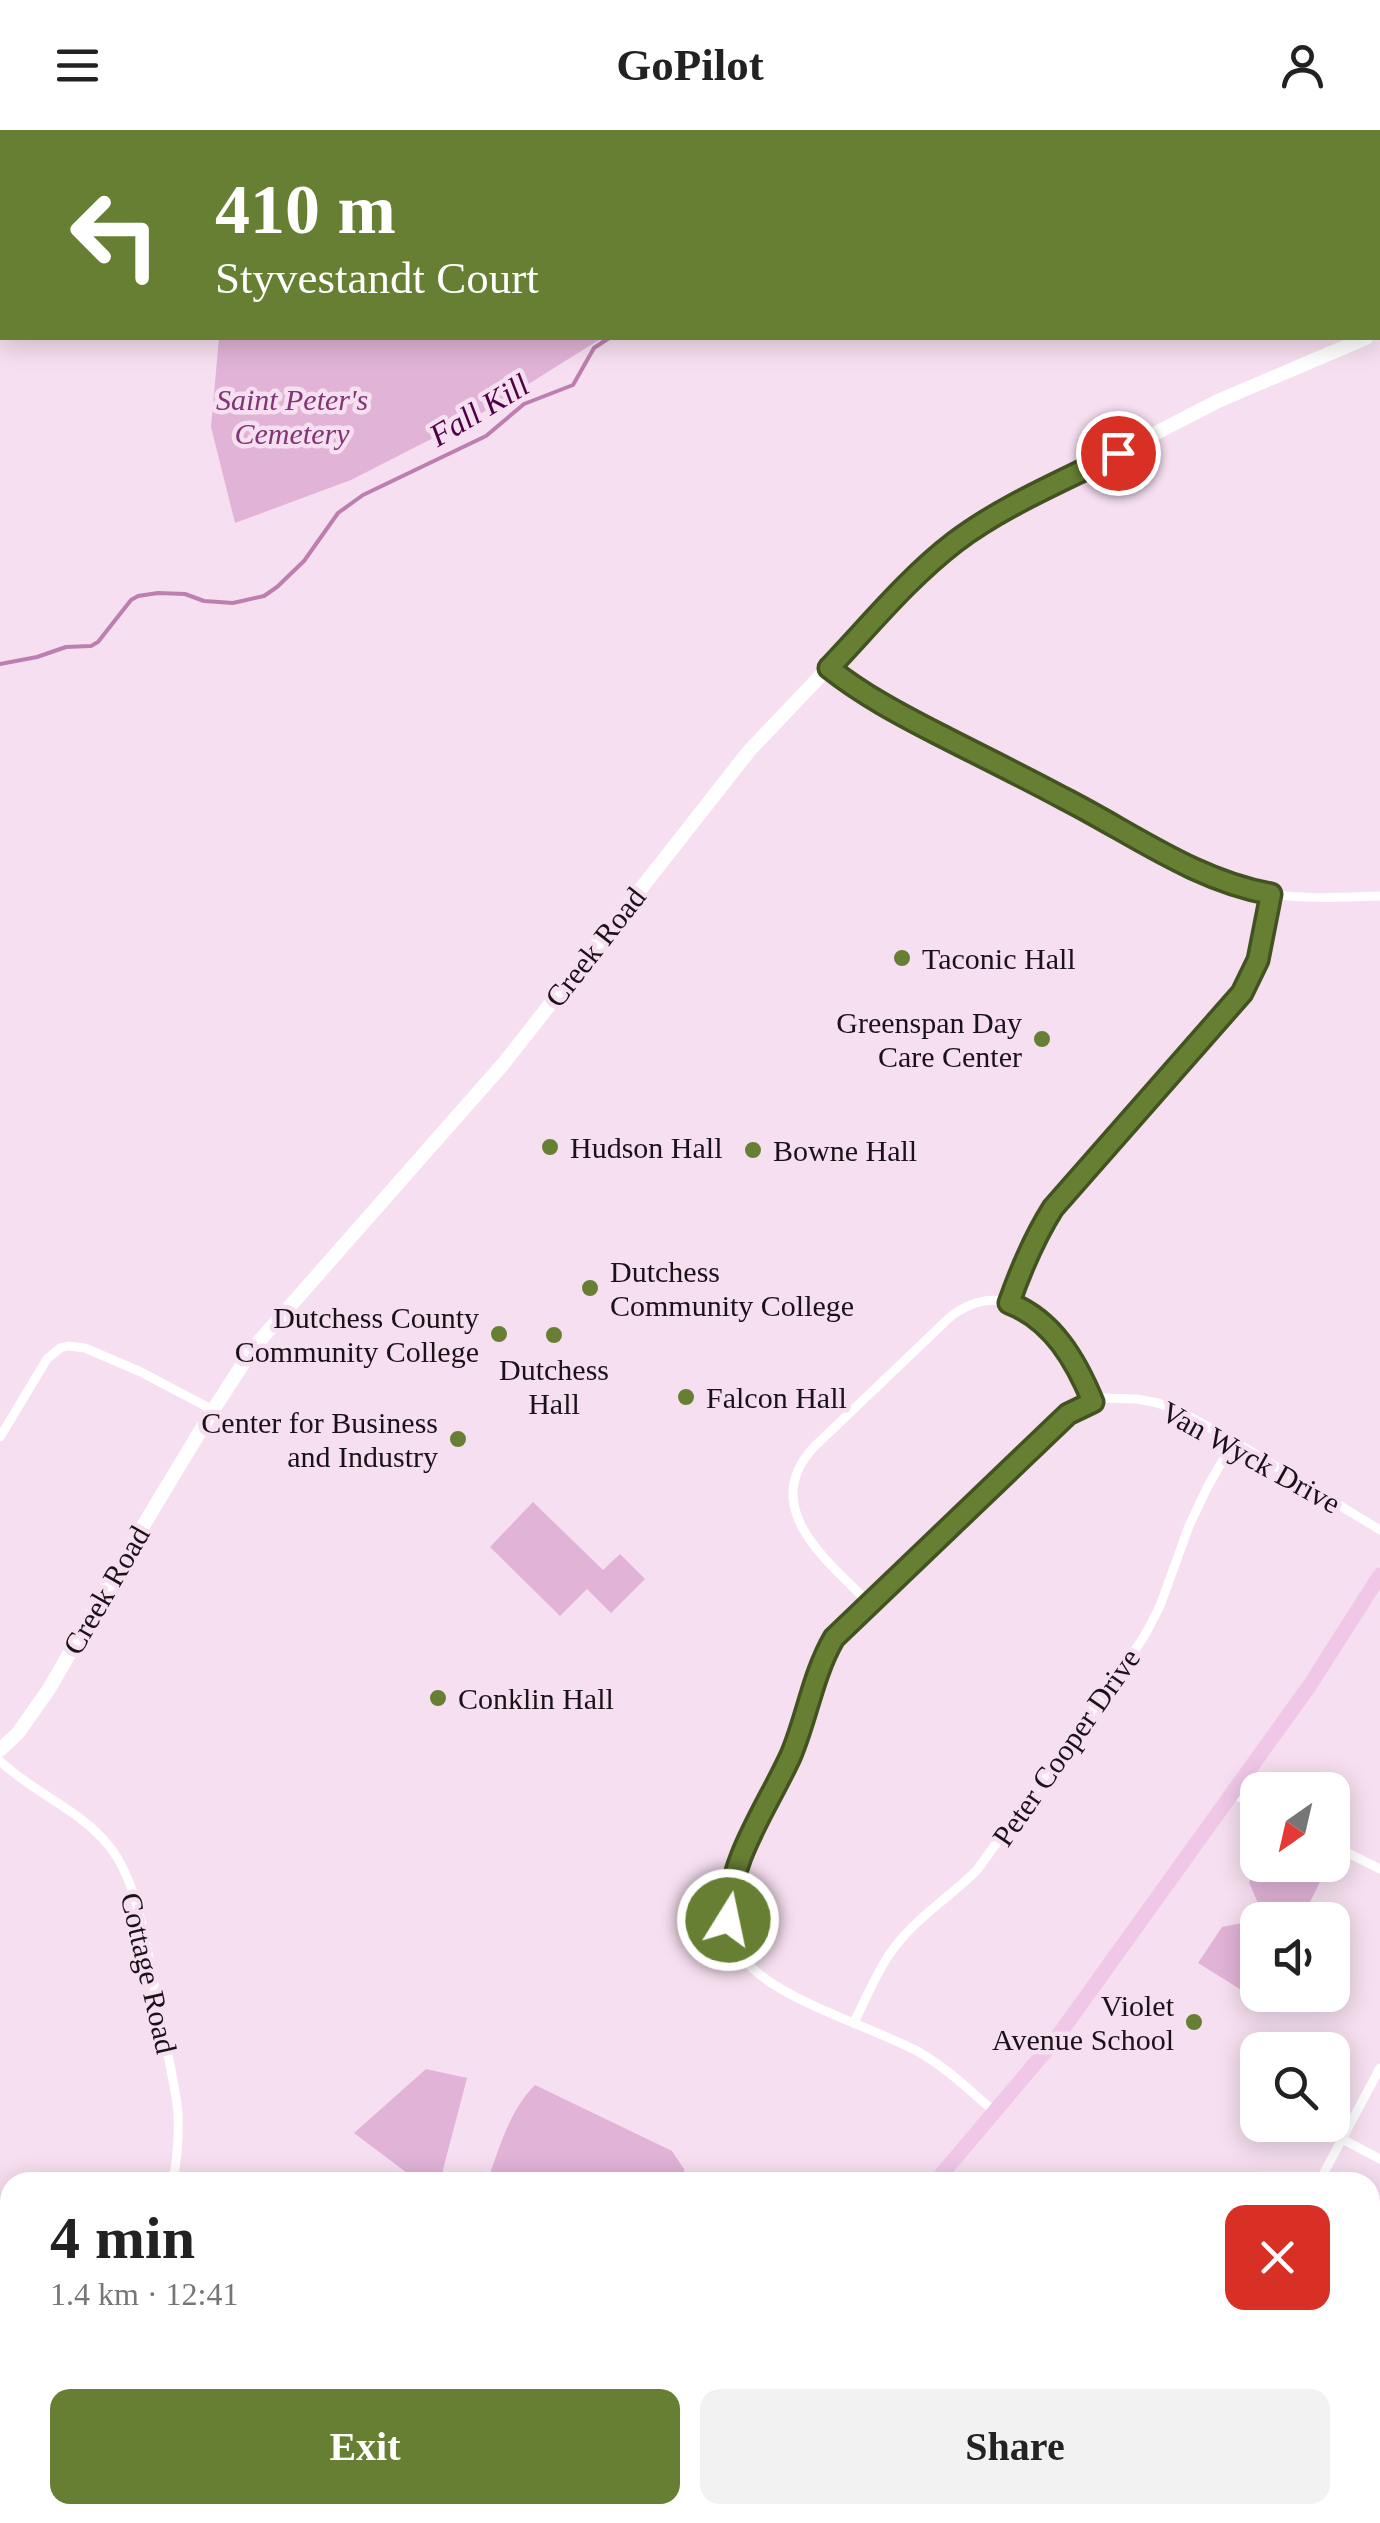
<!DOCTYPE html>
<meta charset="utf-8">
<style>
:root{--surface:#fff;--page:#f2f2f2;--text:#222;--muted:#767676;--accent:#677f32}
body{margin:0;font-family:"Times New Roman",serif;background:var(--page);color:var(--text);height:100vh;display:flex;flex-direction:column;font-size:38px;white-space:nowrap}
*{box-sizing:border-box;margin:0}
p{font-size:32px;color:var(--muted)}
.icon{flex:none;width:55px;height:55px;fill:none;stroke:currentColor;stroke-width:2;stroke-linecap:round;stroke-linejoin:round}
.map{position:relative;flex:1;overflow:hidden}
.side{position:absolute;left:0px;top:2042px;width:1380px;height:352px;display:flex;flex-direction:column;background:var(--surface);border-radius:30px 30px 0 0;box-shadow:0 5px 25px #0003}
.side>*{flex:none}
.hud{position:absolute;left:0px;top:0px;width:1380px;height:210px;box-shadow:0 5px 25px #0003;background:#677f32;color:#fff;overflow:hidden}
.needle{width:65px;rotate:214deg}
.buttons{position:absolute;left:1240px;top:1642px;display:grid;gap:20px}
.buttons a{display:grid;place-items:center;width:110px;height:110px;border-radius:20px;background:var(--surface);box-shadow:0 5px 25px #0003;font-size:50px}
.pin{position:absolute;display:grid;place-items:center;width:85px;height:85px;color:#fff;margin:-42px;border:5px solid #fff;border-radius:50%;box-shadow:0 2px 10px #0007}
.me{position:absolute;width:110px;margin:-55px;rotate:10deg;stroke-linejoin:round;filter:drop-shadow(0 0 8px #0008)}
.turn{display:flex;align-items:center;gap:35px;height:210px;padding:0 50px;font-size:45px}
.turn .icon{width:130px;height:130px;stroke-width:2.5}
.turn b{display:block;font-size:70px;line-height:85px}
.round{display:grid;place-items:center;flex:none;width:105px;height:105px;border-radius:20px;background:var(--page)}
.headline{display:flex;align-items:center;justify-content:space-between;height:170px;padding:0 50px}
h1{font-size:60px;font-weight:700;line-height:75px}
.primary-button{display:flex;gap:20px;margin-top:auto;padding:20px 50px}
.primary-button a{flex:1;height:115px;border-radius:20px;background:var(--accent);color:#fff;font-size:40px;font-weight:700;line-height:115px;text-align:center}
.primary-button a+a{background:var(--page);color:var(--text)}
header{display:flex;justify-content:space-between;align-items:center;height:130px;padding:0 50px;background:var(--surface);font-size:45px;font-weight:700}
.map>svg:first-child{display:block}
.green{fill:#e1b3d7}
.water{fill:#bd7fb0}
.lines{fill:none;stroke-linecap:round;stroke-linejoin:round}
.stream{stroke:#bd7fb0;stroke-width:4}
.street{stroke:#fff;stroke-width:9}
.secondary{stroke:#fff;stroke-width:14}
.primary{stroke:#f1c7e8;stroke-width:15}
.route-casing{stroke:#435320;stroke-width:25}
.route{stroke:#677f32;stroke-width:18}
.poi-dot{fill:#677f32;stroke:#f6dff0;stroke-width:4}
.labels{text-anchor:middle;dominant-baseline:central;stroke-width:9;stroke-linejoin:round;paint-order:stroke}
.park-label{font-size:30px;font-style:italic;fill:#803574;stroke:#f6dff0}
.street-label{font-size:30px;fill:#1a1218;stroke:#f6dff0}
.poi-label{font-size:30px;fill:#1a1218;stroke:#f6dff0;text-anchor:start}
.water-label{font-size:32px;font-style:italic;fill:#4e0045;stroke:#f6dff0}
</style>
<header><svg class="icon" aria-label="menu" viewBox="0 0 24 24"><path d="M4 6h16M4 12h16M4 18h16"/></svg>GoPilot<svg class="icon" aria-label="person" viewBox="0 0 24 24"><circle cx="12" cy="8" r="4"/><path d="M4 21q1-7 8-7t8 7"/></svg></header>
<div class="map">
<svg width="1380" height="2393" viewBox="0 0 1380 2393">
<rect width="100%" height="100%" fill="#f6dff0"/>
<path class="green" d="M62,0H937L934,2H63Z
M219,208H602L482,283L351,350L235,393L211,297Z
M533,1372L603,1440L620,1424L645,1449L611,1483L587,1459L560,1486L490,1417Z
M1260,1735C1280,1735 1312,1727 1322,1748L1301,1790H1276L1262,1783L1249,1752Z
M1258,1790L1257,1864H1248L1198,1833L1222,1797Z
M426,1939L467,1948L440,2051L419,2052L354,2003Z
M535,1955L672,2021L684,2039L685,2052H487C499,2019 509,1981 535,1955Z"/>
<path class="water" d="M422,2385H520L523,2393H416Z"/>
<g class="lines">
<path class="stream" d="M964,0V2
M0,534L37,527L66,517L91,516L98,512L131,470L138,466L158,463L185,464L204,471L233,473L264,466L277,457L304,431L338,383L363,365L486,306L524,274L573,255L594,218L609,208"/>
<path class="street" d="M829,537C864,567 905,587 946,608C991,631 1036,653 1081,677C1131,704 1181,742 1236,757C1283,770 1332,768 1380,766
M1009,1173L1030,1118L1053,1078L1247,856L1258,830L1271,764
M0,1307L47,1229L60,1218L68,1216L85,1218L141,1242L213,1280
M870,1474C829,1432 757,1378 814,1317L949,1188C1017,1134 1070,1216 1093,1272
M0,1631C33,1663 80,1679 109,1716C142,1756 150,1841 161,1892C167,1923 175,1953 178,1983C179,2007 177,2030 173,2052
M1233,1664L1258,1676
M1332,1715L1380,1739
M854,1892C866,1869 876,1843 891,1822C914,1789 949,1768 977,1740L1125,1535L1145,1505L1160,1476L1189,1396L1208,1356L1234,1311
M995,1982C970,1961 946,1937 917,1921C870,1896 774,1869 743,1828C731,1812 725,1790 728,1770C733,1728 769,1669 788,1630C807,1591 812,1546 834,1509L1068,1284L1104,1268L1137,1269L1158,1273L1183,1283L1234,1311L1380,1400
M1342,2009L1380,2029
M1319,2052L1380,1938
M1370,2172L1380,2177
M0,2288L10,2293
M1015,2385L1026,2393
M26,2393L29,2385
M947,2393L953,2385"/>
<path class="secondary" d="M1378,203L1380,202
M0,1620L18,1603L49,1559L143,1396L213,1280L254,1217L504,933L749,621L904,458L954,413L1005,381L1218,271L1366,208"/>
<path class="primary" d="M935,2052L1055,1910L1310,1555L1380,1445
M637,2393L644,2385"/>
</g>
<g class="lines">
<defs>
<path id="route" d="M728,1790C728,1730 767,1678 791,1625C807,1587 813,1544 834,1508L1068,1284L1093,1272C1076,1231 1053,1190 1009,1173C1021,1139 1034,1108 1053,1078L1242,863L1258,830L1271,764C1194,750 1132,703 1063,668C1022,646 981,626 940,605C901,585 863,565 829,538C870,495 908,448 955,412C1004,375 1063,351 1118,323"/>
</defs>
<use href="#route" class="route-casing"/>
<use href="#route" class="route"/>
</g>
<g class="poi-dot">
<circle cx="902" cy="828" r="10"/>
<circle cx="1042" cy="909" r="10"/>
<circle cx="550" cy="1017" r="10"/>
<circle cx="753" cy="1020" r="10"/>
<circle cx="590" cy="1158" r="10"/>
<circle cx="499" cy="1204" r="10"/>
<circle cx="554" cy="1205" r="10"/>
<circle cx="686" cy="1267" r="10"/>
<circle cx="458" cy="1309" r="10"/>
<circle cx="438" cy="1568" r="10"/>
<circle cx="1194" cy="1892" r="10"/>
</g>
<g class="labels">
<g class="park-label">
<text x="292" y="269">Saint Peter's<tspan x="292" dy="34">Cemetery</tspan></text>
</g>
<g class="street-label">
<text transform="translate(595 817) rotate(-52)">Creek Road</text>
<text transform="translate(1251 1327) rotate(29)">Van Wyck Drive</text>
<text transform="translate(106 1460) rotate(-60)">Creek Road</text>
<text transform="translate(1066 1617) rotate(-55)">Peter Cooper Drive</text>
<text transform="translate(149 1843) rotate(77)">Cottage Road</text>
</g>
<g class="poi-label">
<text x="922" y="828">Taconic Hall</text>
<text x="1022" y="892" text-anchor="end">Greenspan Day<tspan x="1022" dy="34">Care Center</tspan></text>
<text x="570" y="1017">Hudson Hall</text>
<text x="773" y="1020">Bowne Hall</text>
<text x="610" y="1141">Dutchess<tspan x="610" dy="34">Community College</tspan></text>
<text x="479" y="1187" text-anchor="end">Dutchess County<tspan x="479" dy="34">Community College</tspan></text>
<text x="554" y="1239" text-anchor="middle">Dutchess<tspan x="554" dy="34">Hall</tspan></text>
<text x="706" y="1267">Falcon Hall</text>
<text x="438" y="1292" text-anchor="end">Center for Business<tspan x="438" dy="34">and Industry</tspan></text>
<text x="458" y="1568">Conklin Hall</text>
<text x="1174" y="1875" text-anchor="end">Violet<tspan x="1174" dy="34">Avenue School</tspan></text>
</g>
<g class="water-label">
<text transform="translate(479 280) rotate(-31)">Fall Kill</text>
</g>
</g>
</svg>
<div class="buttons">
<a><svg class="needle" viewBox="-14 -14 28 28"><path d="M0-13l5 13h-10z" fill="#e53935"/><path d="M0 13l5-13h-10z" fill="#767676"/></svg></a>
<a><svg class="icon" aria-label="sound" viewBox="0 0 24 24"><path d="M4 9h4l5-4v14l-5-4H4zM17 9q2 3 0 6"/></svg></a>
<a><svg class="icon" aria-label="search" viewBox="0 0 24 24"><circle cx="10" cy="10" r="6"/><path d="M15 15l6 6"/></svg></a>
</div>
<div class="pin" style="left:1118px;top:323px;background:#d93025"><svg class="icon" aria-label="arrive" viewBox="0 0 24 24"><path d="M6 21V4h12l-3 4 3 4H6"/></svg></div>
<svg class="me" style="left:728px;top:1790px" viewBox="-20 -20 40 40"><circle r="17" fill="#677f32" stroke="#fff" stroke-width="3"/><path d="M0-11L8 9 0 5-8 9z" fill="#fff"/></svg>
<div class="hud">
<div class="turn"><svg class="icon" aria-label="left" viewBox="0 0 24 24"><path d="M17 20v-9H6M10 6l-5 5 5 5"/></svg><div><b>410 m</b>Styvestandt Court</div></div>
</div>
<section class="side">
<div class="headline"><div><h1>4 min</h1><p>1.4 km · 12:41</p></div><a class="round" style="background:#d93025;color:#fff"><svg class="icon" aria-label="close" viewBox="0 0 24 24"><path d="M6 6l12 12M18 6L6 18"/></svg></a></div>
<div class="primary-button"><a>Exit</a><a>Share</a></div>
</section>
</div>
